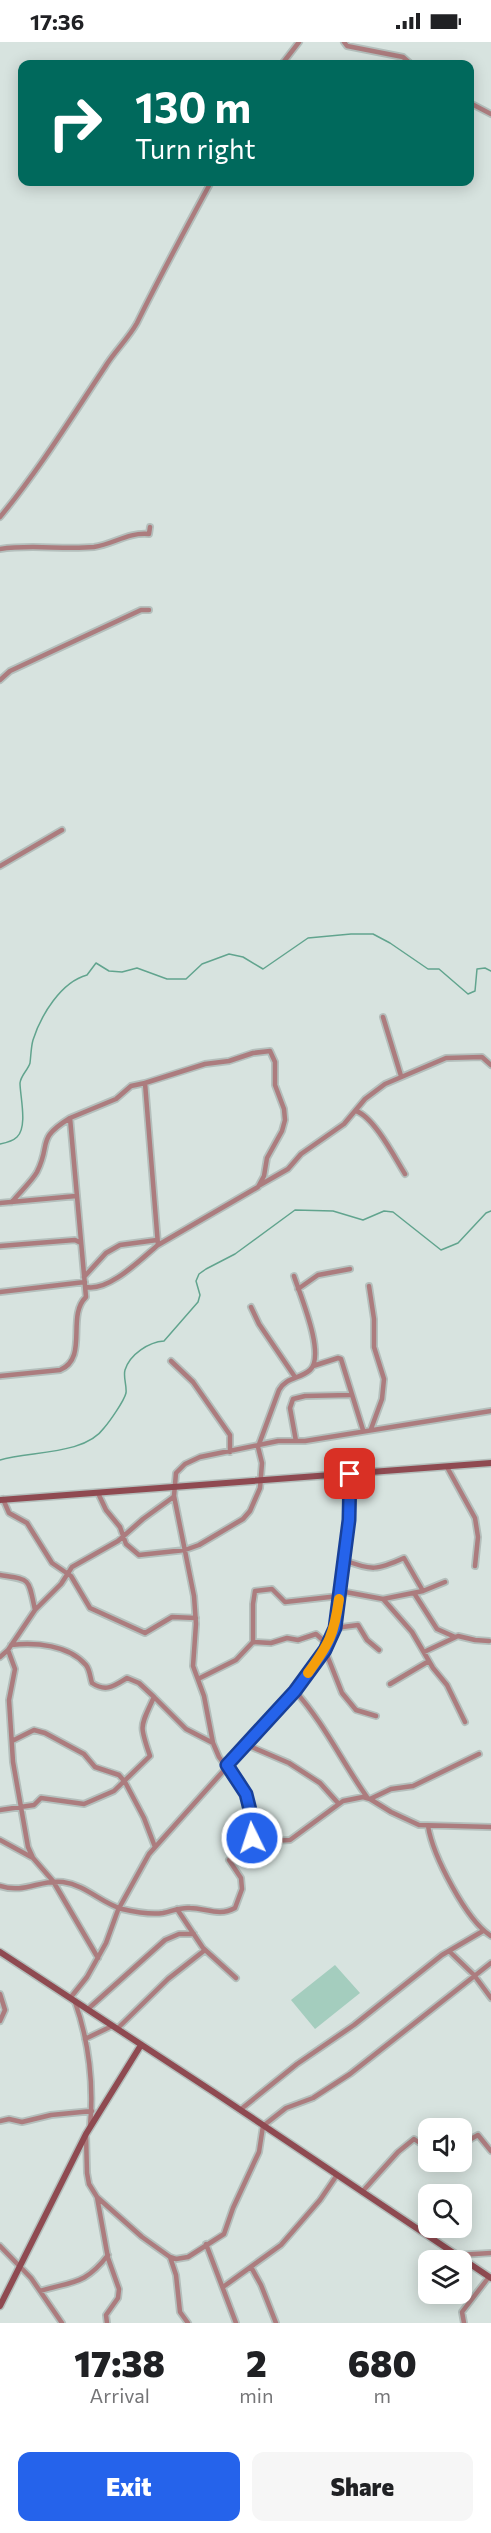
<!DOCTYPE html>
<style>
:root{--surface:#fff;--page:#f6f6f6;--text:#202124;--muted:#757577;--accent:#2563eb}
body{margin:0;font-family:Commissioner,sans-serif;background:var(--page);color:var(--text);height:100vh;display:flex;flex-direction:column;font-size:22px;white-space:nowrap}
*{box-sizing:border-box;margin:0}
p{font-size:20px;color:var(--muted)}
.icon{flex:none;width:33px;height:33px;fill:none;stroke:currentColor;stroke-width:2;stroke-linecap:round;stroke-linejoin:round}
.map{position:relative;height:2281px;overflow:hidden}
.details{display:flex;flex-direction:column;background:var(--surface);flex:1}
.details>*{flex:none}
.banner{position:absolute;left:18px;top:18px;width:456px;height:126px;border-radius:12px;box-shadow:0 3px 15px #0003;background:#00695c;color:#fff;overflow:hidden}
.buttons{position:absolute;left:418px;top:2076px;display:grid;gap:12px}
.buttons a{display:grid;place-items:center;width:54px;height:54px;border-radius:12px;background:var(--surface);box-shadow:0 3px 15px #0003;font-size:30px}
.pin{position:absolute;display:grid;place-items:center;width:51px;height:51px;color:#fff;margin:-26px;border-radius:12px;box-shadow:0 3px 9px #0006}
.me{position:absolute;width:66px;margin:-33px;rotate:356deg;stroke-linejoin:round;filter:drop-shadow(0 0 4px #0008)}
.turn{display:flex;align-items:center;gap:21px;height:126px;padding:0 18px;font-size:27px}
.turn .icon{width:78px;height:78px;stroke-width:2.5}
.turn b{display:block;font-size:42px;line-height:51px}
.eta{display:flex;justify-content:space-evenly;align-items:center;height:102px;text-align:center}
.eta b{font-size:36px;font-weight:800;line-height:42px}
.primary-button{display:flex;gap:12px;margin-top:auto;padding:12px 18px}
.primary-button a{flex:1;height:69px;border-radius:12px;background:var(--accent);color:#fff;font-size:24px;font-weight:800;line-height:69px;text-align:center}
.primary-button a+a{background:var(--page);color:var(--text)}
.status{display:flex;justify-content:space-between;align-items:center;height:42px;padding:0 30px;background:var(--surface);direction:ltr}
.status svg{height:16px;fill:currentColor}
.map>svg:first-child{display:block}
.grass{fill:#a4cdbe}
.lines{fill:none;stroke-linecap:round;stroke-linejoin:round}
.stream{stroke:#61a48e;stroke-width:1.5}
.street-casing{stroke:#b4bfbc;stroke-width:8}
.secondary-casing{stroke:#b4bfbc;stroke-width:9}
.street{stroke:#ac7c7e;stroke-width:4.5}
.secondary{stroke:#8f4a51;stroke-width:6}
.route-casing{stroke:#184099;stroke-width:15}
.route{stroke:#2563eb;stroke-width:10}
.slow{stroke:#f59e0b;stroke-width:10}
</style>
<div class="status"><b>17:36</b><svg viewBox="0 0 49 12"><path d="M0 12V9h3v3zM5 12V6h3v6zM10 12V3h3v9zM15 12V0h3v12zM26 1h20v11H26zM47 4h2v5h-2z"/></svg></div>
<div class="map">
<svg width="491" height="2281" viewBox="0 0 491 2281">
<rect width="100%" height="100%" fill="#d7e3df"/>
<path class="grass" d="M335,1923L360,1951L315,1987L291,1958Z"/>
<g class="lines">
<path class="stream" d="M0,1102C5,1101 13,1099 17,1095C28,1085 20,1054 20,1041C21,1033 28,1028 30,1021C31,1013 31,1005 33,998C41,973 61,940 87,933L96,921L109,929L122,930L137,926L167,937H186L202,922L229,912L243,915L263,927L308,896L351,892H373L390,901L428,927H439L468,952L475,949L477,927L485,926L491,929
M0,1418C30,1409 85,1413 104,1386C110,1379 124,1359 126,1351C127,1344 123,1335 125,1328C130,1312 149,1300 164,1299L198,1260L200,1253L196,1239L199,1232L206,1227L235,1212L295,1168L333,1169L363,1178L384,1169L393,1170L441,1208L458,1201L486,1171L491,1169"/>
<defs>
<path id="street" d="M344,0L347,4L403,15L411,22
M282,22L299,0
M470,61L491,72
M0,475C39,428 71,376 105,325C114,310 128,297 137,281C160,234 186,186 211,140
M0,507C32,502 62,508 94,505C114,502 128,490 149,492L150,485
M0,638L10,629L141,568H149
M0,824L62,788
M383,975L401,1034
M145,1041L205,1022L229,1019L253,1011L270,1009L275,1020V1043L284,1067L285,1078L282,1089L267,1116L264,1134L258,1145L158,1203
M356,1069C374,1075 395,1116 405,1132
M260,1143L288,1127L301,1112L344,1082L365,1057L385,1042L446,1016L482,1015L491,1023
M12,1160C19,1151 32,1139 37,1130C52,1100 35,1098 70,1076
M0,1161L76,1154
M0,1204L75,1198L81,1201
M84,1235L106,1211L120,1203L157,1198
M369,1244L374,1277V1305L384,1337L382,1357L371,1387
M298,1247L318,1233L350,1227
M0,1250L85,1240
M251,1265L259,1282L295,1335
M171,1319L193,1340L230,1393V1410
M313,1324L338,1316L341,1317L363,1388
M0,1334L60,1328C89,1316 66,1274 86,1255L70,1076L116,1057L131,1044L145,1041L158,1203C141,1217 109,1250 86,1245
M296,1399L290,1366L293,1357L305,1354L350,1353
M447,1425L475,1476L478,1495L475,1524
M98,1451L106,1468L120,1485L126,1502L139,1513L185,1508L199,1503L243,1477L250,1469L260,1446L262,1421L258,1405L279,1348C286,1335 300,1337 310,1328C326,1313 300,1253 294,1234
M174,1454L194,1554L196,1582L193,1624L204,1654L213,1701L219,1715L246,1752L251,1772V1793L254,1800
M3,1457L9,1471L27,1481L52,1521L71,1534L90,1566L145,1591L172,1575L196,1576
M344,1518C372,1529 377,1528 404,1516L423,1549
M0,1533C31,1538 28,1535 35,1568
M340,1549L383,1557L412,1590L433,1626L447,1643L465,1680
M414,1551L437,1587L455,1595
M383,1557L423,1549L445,1540
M335,1586L358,1583L367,1598L379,1608
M253,1600V1562L255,1549L272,1547L285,1560L339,1554
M11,1603C35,1600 69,1603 86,1623C90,1628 90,1635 92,1641C107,1651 115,1643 127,1636L139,1641L154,1655
M8,1608L15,1627L9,1658L13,1720L28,1805L33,1816L53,1839L98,1916
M325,1608L342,1651L356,1668L376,1674
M424,1610L458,1594L475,1598L489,1599
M0,1615L8,1608L35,1568L61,1542L72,1525L118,1499L143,1477L172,1456L174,1454L176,1431L185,1422L200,1415L278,1399H305L491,1369
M198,1637L236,1618L253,1600L271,1601L287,1596L298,1598L316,1592L327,1602
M390,1642L429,1619
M295,1649C324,1681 342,1720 367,1755
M12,1699L34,1688L45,1691L84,1712L95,1725L119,1733L125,1740L144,1776L155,1805
M247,1703L289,1721L320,1741L338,1761
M370,1757L391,1770L419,1783L491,1785
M0,1768L34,1763L41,1756L84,1762L114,1749L150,1714C139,1682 140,1686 154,1655L186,1687L213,1701
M428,1784C433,1814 466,1878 491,1894
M0,1798L33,1816
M0,1844C25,1852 40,1837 63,1840C86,1843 101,1861 122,1867C135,1870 150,1873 163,1871C173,1869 180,1865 190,1866C206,1866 219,1875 235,1866L242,1847L241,1836L229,1818L254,1800L290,1798L343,1759L363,1755L370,1757L391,1747L413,1744L479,1712
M177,1867L203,1906L236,1936
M449,1909L474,1933L491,1956
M0,1952L5,1968L0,1979
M71,1955L87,1935L106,1901L118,1868L149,1812L295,1649L325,1608L335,1586L349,1478L350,1432
M75,1960C89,1999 94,2044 90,2084
M88,1967L165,1898L179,1892H194
M118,1986L168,1937L205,1908
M85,1997L112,1984
M240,2068L297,2022L354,1983L442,1913L483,1889
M0,2079L9,2077L22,2080L51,2073L92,2069
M86,2092L87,2131L89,2142L97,2155L108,2216L119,2247L118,2256L106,2273L107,2281
M462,2102L478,2093L491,2109
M362,2150L398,2110L414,2097L429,2107
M97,2155L142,2195L170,2215L176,2217L188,2215L224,2192L233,2166L259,2110L263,2084L286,2066L313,2056L350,2032L491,1921
M206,2202L236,2281
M0,2204L31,2236L62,2281
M458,2213L491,2211
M170,2215L176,2233L180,2270L188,2281
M251,2225L261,2243L276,2281
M223,2245L281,2203L320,2158L337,2133
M40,2249C73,2239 85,2243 108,2213
M464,2281L462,2270L489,2235"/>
<path id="secondary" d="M0,1458L491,1421
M0,1910L215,2051L491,2236
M0,2264L86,2092L141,2003"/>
</defs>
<use href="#street" class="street-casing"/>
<use href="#secondary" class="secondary-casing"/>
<use href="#street" class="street"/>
<use href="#secondary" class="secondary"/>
</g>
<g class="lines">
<defs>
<path id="route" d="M252,1796L251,1772L246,1752L227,1723L295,1649L325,1608L335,1586L349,1478L350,1432"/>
</defs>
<use href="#route" class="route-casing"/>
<use href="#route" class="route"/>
<path class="slow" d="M308,1631C329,1602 334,1593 339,1557"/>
</g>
</svg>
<div class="buttons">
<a><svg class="icon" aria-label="sound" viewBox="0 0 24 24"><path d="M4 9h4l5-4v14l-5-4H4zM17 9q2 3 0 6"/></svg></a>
<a><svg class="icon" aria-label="search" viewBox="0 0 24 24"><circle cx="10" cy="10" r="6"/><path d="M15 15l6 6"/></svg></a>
<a><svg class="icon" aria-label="layers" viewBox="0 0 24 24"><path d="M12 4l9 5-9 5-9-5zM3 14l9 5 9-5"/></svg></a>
</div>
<div class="pin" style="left:350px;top:1432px;background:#d93025"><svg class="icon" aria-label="arrive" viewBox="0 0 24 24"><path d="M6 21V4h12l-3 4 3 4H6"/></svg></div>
<svg class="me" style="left:252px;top:1796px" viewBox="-20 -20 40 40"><circle r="17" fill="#2563eb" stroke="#fff" stroke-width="3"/><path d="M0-11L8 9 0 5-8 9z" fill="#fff"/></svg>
<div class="banner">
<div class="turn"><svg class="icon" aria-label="right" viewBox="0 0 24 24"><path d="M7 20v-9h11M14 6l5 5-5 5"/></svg><div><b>130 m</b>Turn right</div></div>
</div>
</div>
<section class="details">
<div class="eta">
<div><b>17:38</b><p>Arrival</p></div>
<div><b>2</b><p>min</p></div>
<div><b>680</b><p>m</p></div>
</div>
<div class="primary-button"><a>Exit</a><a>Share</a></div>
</section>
